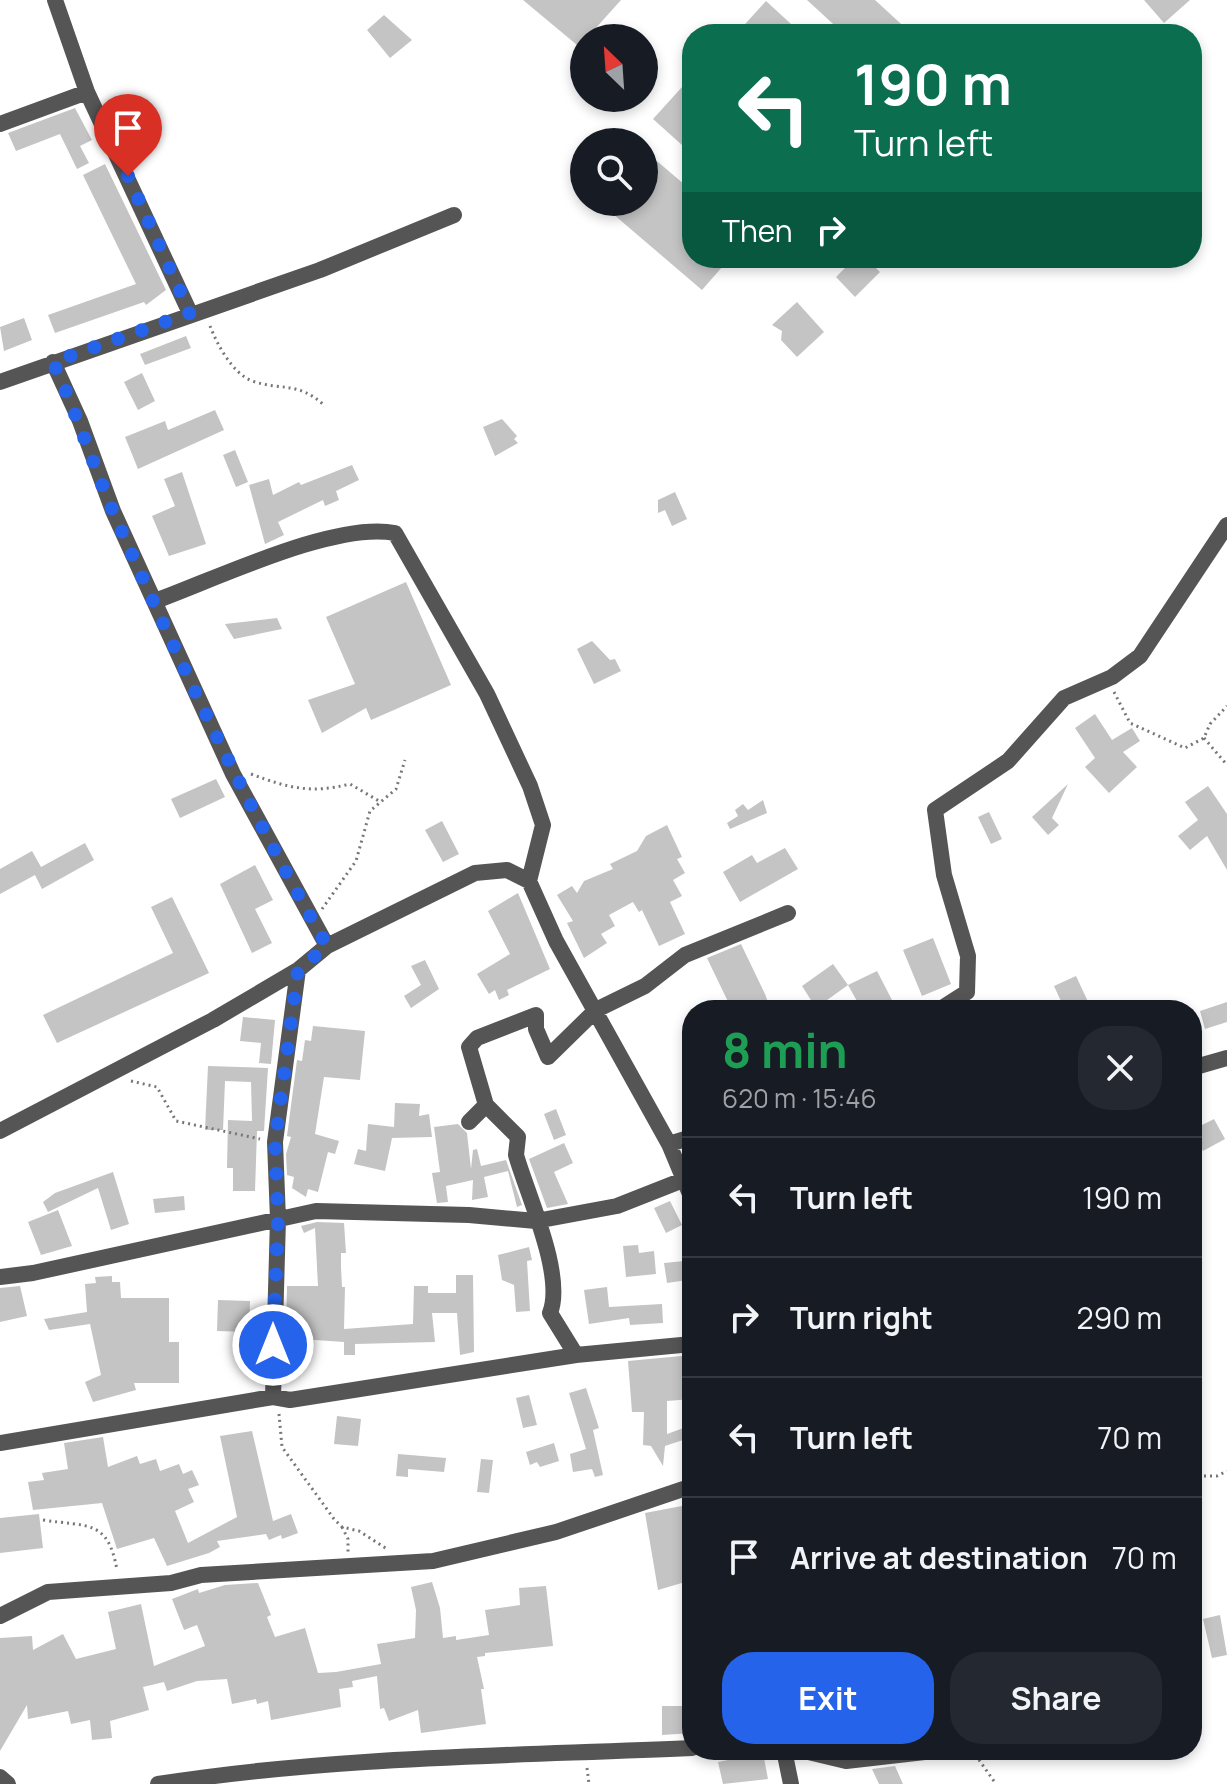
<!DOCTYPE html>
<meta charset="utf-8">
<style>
:root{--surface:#171b24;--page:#242831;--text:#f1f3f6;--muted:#9ea1a6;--line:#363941;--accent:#2563eb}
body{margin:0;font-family:Manrope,sans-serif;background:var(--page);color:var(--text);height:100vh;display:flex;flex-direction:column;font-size:30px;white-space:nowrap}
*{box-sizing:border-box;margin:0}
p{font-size:26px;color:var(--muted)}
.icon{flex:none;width:44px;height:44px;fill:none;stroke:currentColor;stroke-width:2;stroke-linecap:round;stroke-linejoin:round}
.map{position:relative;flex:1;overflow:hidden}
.panel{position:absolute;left:682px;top:1000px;width:520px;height:760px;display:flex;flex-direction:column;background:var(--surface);border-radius:32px;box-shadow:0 4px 12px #0003}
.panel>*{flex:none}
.hud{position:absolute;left:682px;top:24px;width:520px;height:244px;border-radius:32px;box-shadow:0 4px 12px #0003;background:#0b6e4f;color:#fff;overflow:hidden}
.needle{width:52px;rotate:335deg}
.controls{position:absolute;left:570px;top:24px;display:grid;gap:16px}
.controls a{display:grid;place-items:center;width:88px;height:88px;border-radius:50%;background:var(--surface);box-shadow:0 4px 12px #0003;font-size:40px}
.pin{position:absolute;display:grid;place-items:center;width:68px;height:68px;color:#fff;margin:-82px -34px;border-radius:50% 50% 50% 0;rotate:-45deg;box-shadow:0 0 8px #0007}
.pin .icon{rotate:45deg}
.me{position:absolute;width:88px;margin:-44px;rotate:0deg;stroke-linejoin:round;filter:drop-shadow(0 0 6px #0008)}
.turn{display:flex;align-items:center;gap:28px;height:168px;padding:0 40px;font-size:36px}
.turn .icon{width:104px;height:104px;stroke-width:2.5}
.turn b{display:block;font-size:56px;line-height:68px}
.then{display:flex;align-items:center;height:76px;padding:0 40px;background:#0003;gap:16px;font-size:30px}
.round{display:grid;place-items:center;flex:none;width:84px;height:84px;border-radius:32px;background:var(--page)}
.headline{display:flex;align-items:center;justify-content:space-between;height:136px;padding:0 40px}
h1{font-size:48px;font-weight:700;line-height:60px;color:#1e9e55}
.action{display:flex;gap:16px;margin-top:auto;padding:16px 40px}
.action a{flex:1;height:92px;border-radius:32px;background:var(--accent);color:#fff;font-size:32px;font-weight:700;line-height:92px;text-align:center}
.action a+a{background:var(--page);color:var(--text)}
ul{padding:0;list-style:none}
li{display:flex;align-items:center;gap:24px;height:120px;padding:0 40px;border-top:2px solid var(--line)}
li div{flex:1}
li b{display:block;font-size:30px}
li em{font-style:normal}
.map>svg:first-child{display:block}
.building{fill:#c4c4c4}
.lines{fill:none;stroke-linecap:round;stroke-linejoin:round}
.path{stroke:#777;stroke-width:3;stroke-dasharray:2 4;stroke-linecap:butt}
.minor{stroke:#555;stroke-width:16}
.route{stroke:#2563eb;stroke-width:14;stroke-dasharray:0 25.2}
</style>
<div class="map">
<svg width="1227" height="1784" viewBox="0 0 1227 1784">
<rect width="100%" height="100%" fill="#fff"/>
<path class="building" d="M523,0H621L577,49V45Z
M807,0H875L912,34H844Z
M1144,0H1190L1164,23Z
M766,1L802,34H736Z
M384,15L412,40L390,58L367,30Z
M692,76V154L653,119Z
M75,108L92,140L80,146L89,163L77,169L60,134L16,151L8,133Z
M644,150L692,191V258H730L702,290L599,202H644Z
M105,164L166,290L146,305L144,302L55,333L48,315L136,284L83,175Z
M855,258H866L880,272L855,297L836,277Z
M797,302L824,332L797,357L781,340L782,331L772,325Z
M24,318L32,340L4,351L0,327Z
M186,336L191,348L145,365L140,354Z
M142,373L155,401L138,410L124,382Z
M215,410L224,430L138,469L125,437L165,421L168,430Z
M502,419L517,436L514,439L518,443L495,456L483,427Z
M235,450L248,482L236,487L223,455Z
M352,465L359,480L336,491L339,500L325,506L323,500L278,522L284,535L265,544L249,485L269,479L273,495L299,482L301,485Z
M182,472L206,544L169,556L152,516L175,506L164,479Z
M675,492L687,519L672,526L665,510L658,513V500Z
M406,582L451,685L371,720L366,708L322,733L308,700L355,684L326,617Z
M277,618L282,629L234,639L225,624Z
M592,641L610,660L615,659L621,671L594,684L577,649Z
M1095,714L1112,740L1132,728L1140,741L1123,752L1137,767L1109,793L1085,767L1095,758L1075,728Z
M216,779L225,797L180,818L171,799Z
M1068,784L1052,818L1059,825L1048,835L1032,817Z
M1208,786L1227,814V870L1207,836L1190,850L1178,836L1198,820L1185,802Z
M763,800L767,813L730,829L727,823L738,816L735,810L743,804L748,810Z
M989,812L1002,839L991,844L978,817Z
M442,821L459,854L443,862L425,830Z
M667,825L682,857L677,859L685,873L673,880L682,896L670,902L685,934L659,946L642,910L639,912L633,902L609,915L615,926L601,934L607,943L584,958L567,923L573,921L557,895L572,886L577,893L584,881L613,869L610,864L637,851L646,836Z
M85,843L94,860L42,889L35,875L0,894V869L32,851L41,867Z
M785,848L798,869L740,902L723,872L752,855L757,863Z
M255,865L273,900L255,909L272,943L252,953L220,884Z
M518,893L550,969L507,990L509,995L499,1000L495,990L489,994L477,974L510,954L488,911Z
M172,897L209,973L57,1043L43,1015L173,953L151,907Z
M933,938L951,984L922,996L903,950Z
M741,944L765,994L771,1010H732L707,958Z
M425,960L439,989L411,1008L404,996L421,985L411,966Z
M833,964L848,985L816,1008L802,986Z
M877,971L892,1000L872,1010H862L848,985Z
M1076,976L1092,1010H1065L1054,986Z
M1227,1002V1022L1205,1029L1200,1011Z
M243,1017L275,1020L271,1064L259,1063L261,1043L240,1041Z
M313,1026L365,1031L360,1080L324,1077L315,1134L339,1141L335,1154L328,1152L318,1192L308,1189L306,1197L292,1188L294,1177L287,1175L286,1154L291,1137L287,1136L297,1060L302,1061L305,1040L311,1041Z
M208,1066L268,1068L264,1131H257L255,1191H233V1168H227L228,1120L252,1121L251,1082L225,1081L223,1130H205Z
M395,1103L420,1104L419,1116L429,1114L432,1137L392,1138L385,1171L354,1164L358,1149L366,1151L368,1124L394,1127Z
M556,1109L566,1135L554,1140L544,1114Z
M1214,1119L1225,1139L1203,1151L1192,1130Z
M458,1124L467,1133L471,1169L473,1150L477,1149L481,1166L506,1160L522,1205L517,1207L508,1171L484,1177L488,1197L472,1200L473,1180L446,1186L448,1202L437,1203L432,1173L440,1172L434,1127Z
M564,1143L573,1163L554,1172L568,1204L547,1208L529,1159Z
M113,1172L129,1224L111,1230L98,1188L48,1212L43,1202L55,1193Z
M184,1196L185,1210L155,1213L153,1199Z
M670,1201L682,1225L666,1233L654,1208Z
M58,1210L72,1246L41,1255L28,1222Z
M317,1222L344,1223L346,1253H341V1267L342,1287H345L344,1329L413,1324L414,1286H428V1293H456V1275H473L474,1352L460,1355L457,1313H432L435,1342L355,1344V1355H344V1342L286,1338L287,1286H318L315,1228L304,1233L301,1226Z
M638,1245L639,1253L654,1251L656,1274L626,1277L623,1246Z
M529,1247L532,1260L527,1261L530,1311L516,1312L514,1285L502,1280L498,1255Z
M684,1261L687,1280L667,1283L664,1263Z
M112,1276V1282H120L121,1298H169V1342H179V1383H134L136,1390L93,1402L85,1382L101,1375L90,1324L49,1330L44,1319L87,1312L85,1284L96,1283L95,1277Z
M20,1286L27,1316L0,1322V1288Z
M607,1287L609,1307L662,1304L663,1323L630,1325L629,1318L589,1324L584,1290Z
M218,1300L250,1301L249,1332L217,1331Z
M692,1355V1399L667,1401V1434L692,1425V1437L665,1446L663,1466L651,1446L643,1445L644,1412H632L628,1361Z
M586,1388L599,1428L593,1430L603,1475L595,1477L592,1469L573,1472L570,1454L586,1449L569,1393Z
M529,1395L537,1425L523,1428L516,1398Z
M337,1416L361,1419L358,1446L334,1444Z
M252,1431L273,1521L291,1514L298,1533L282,1539L281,1535L269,1540L266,1534L217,1541L220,1547L209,1553L167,1566L154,1538L117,1549L102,1503L33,1510L28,1482L44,1480L42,1473L68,1469L64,1443L103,1437L108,1467L137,1456L140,1464L156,1459L160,1471L179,1464L183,1474L192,1470L199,1485L188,1489L194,1502L175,1511L188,1543L237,1517L220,1436Z
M554,1443L559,1461L540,1467L537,1462L530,1465L526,1452Z
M398,1454L446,1458L444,1472L408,1469V1477L396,1476Z
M481,1459L493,1460L489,1493L477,1492Z
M687,1505L692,1580L658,1590L645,1513Z
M39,1514L43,1548L0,1553V1518Z
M432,1582L440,1608L443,1638L456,1636V1640L489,1635L485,1610L520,1605L519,1588L546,1586L553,1646L485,1653V1656L477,1657L484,1689H481L486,1724L421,1733L418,1710L389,1721L384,1708L380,1709L377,1676L352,1681L353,1687L339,1689L341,1707L271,1720L268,1701L257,1704L256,1699L232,1704L227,1679L197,1681L167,1691L164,1682L143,1687L149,1710L110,1721L112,1738L92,1740L90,1720L71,1724L68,1711L28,1719L27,1705L0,1751V1638L32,1636L33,1650L63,1634L76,1659L116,1649L108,1612L141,1604L154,1666L205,1646L197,1625L184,1630L172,1599L198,1589L199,1593L225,1585L258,1583L271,1615L267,1617L275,1637L305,1628L318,1673L336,1672L381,1664L377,1644L415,1638L416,1610L411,1587Z
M1220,1615L1227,1655L1212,1658L1203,1619Z
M662,1706H692V1733L662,1735Z
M763,1753L768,1779L723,1784L718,1762Z
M895,1766L903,1784H879L872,1769Z"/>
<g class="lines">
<path class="path" d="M210,326C217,344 232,373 252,381C282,391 297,381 324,405
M1114,692L1130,723L1185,748L1204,738L1210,724L1227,706
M1204,738L1227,765
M251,774C289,788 310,794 350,784L379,801
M322,909L356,861L370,811L396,789L405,760
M131,1081L157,1087L176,1121L260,1139
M279,1414L282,1447L334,1519L342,1527L359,1531L387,1549
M1192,1476H1217L1227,1471
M43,1520C88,1527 108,1519 117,1570
M342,1527L348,1539V1553
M972,1750L996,1784
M587,1768L589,1784"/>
<path class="minor" d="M55,0L87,92L190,313
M0,124L87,92
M53,362L80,421L113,511L233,774L327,946
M0,382L320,270L454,215
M155,601C216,579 335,521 395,533L487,694L530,786L543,825L529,881L556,941L669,1144L692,1199
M939,1010L967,992L968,956L944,875L935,810L1008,761L1064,698L1112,677L1140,656L1227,525
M1192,1068L1227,1058
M486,1105L518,1137L516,1155C527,1194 565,1275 550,1313L576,1355
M469,1122L486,1105L469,1047L477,1038L536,1015V1029L548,1057L596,1010L645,986L685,955L788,913
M0,1131L213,1020L298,970L327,946L475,873L507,870L529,881
M669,1144L692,1137
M0,1277L33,1273L316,1211L469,1215L536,1221L617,1206L683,1180
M273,1397L278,1219L275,1142L298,970
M0,1443L273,1397L290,1400L576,1355L692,1344
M0,1616L48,1592L171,1583L201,1575L433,1561L556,1532L692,1486
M784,1750L791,1784
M800,1750L846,1761L942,1750
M0,1777L8,1784
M158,1784C335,1756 514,1756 692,1748"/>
</g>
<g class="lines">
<path class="route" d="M128,176L190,313L53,362C76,412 93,464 114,514C179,661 247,806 327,946L298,970L275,1142L278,1219L273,1345"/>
</g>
</svg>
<div class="controls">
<a><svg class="needle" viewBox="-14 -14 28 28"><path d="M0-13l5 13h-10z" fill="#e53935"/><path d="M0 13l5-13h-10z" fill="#9ea1a6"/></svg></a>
<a><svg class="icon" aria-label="search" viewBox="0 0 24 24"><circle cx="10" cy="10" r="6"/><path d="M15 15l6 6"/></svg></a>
</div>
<div class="pin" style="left:128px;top:176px;background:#d93025"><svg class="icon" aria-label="arrive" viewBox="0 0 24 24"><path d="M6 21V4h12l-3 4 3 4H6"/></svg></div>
<svg class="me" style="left:273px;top:1345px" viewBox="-20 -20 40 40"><circle r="17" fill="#2563eb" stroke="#fff" stroke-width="3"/><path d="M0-11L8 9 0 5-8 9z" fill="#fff"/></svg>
<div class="hud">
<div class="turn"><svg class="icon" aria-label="left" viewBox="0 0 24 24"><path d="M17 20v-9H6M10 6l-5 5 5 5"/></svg><div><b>190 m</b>Turn left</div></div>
<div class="then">Then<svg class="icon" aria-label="right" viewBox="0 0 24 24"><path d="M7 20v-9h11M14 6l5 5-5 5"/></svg></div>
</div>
<section class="panel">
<div class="headline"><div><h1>8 min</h1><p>620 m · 15:46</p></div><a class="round"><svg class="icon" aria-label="close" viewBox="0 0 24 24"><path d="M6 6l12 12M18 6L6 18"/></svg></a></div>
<ul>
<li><svg class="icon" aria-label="left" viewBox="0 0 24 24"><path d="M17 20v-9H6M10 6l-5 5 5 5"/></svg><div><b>Turn left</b></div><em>190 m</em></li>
<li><svg class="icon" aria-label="right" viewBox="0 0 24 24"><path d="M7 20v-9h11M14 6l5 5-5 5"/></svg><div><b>Turn right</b></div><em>290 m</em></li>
<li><svg class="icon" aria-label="left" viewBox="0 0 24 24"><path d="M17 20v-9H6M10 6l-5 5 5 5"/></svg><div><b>Turn left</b></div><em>70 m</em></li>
<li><svg class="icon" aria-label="arrive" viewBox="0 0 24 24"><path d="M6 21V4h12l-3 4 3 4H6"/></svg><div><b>Arrive at destination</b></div><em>70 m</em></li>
</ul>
<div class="action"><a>Exit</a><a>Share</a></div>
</section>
</div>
